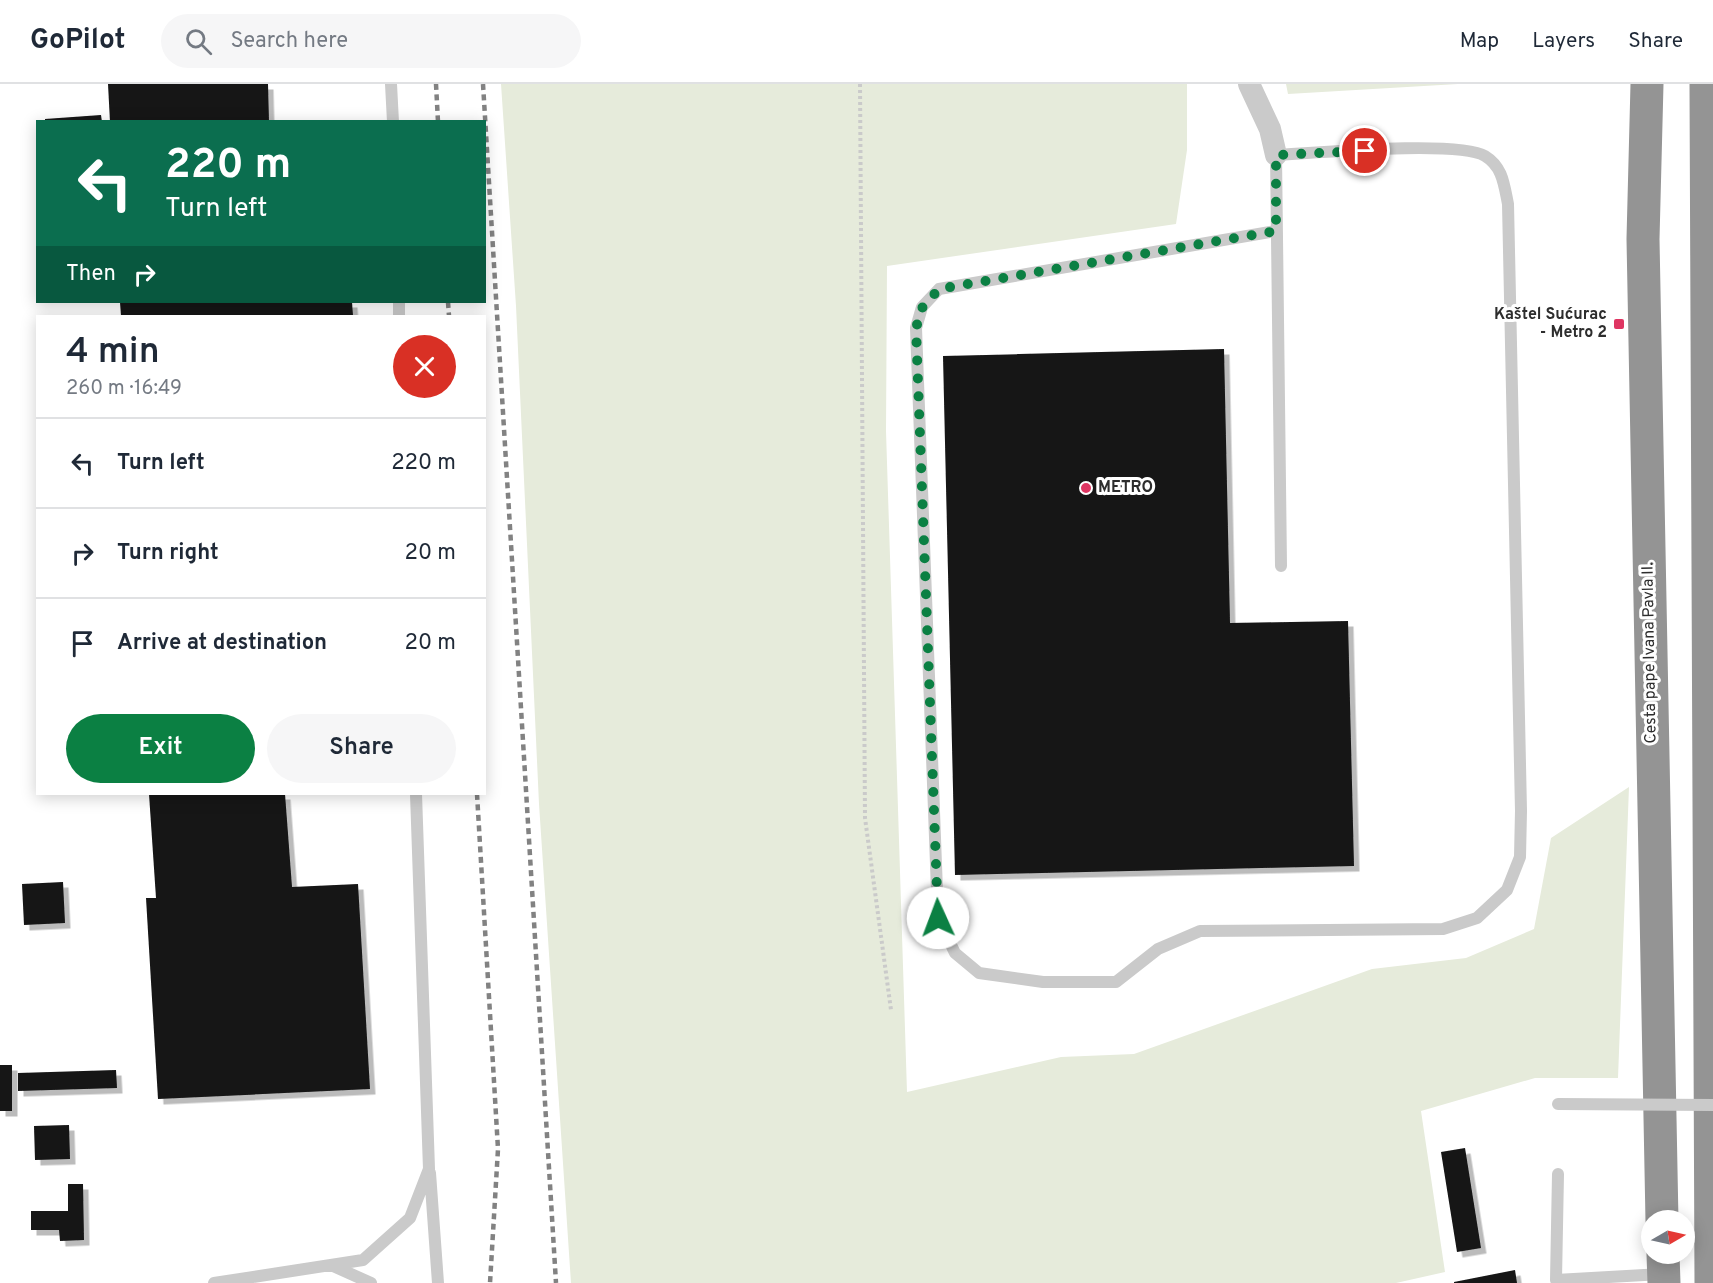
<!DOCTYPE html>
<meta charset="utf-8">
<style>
:root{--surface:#fff;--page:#f6f6f7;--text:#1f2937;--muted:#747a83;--line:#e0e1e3;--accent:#0b8043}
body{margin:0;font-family:Overpass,sans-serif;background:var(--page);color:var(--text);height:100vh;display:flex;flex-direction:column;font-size:22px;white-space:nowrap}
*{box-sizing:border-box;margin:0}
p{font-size:20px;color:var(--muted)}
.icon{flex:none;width:33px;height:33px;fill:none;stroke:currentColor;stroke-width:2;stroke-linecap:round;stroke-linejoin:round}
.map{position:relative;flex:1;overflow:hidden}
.sheet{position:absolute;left:36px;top:231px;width:450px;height:480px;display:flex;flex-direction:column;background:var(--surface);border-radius:0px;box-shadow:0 3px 15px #0003}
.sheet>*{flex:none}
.banner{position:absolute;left:36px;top:36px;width:450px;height:183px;border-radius:0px;box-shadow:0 3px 15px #0003;background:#0b6e4f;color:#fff;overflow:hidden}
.needle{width:39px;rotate:81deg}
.buttons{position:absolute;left:1641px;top:1126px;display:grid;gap:12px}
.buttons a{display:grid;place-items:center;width:54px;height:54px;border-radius:50%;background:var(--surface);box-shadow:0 3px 15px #0003;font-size:30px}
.pin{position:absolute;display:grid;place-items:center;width:51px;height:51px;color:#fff;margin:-26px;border:3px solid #fff;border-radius:50%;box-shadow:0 2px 6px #0007}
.me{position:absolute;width:66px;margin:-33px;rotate:358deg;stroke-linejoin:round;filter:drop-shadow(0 0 4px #0008)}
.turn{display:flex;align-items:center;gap:21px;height:126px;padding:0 30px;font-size:27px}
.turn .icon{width:78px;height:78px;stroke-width:2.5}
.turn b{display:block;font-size:42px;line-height:51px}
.then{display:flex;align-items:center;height:57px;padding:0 30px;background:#0003;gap:12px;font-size:22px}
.round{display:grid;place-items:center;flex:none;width:63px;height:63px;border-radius:32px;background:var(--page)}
.headline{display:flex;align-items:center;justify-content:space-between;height:102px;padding:0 30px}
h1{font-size:36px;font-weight:600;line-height:45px}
.button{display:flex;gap:12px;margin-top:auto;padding:12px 30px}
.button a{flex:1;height:69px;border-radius:36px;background:var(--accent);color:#fff;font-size:24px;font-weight:600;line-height:69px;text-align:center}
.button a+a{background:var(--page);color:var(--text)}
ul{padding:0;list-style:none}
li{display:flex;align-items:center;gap:18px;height:90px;padding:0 30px;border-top:2px solid var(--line)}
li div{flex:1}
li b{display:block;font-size:22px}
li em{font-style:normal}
header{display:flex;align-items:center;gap:36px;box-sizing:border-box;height:84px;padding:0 30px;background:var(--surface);border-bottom:2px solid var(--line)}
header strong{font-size:28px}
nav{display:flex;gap:33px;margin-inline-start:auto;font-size:21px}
.search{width:420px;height:54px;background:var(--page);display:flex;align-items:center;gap:15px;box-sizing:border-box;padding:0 21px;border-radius:33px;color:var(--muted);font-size:22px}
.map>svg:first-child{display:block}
.green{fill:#e6ebdb}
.building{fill:#141414;filter:url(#shadow)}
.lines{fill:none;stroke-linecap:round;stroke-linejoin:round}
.path{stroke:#cacaca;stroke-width:4;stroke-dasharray:3 3;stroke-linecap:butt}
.lane{stroke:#cacaca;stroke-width:12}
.street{stroke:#cacaca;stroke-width:22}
.highway{stroke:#949494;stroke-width:33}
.rail{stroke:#828282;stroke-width:4.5;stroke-dasharray:6 4.5;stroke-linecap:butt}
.lane-bridge{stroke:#cacaca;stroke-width:12}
.route{stroke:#0b8043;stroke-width:10;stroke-dasharray:0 18}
.poi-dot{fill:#df3562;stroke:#fff;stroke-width:2}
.labels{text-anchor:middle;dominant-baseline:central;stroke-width:6;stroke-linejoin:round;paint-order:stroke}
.poi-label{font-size:16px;font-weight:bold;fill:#2d2d2d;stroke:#fff;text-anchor:end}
.street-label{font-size:16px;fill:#2d2d2d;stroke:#fff}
</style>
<header>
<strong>GoPilot</strong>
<div class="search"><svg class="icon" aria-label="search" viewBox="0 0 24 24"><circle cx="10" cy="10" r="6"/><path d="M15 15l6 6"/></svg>Search here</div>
<nav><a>Map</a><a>Layers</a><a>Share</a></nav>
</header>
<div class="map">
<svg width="1713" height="1199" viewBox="0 0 1713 1199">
<defs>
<filter id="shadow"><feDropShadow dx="5.5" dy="5.5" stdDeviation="0" flood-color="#0004"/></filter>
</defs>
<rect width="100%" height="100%" fill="#fff"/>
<path class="green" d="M501,0H1187V66L1176,140L887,182L886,347L907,1008L1061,973L1134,970L1372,885L1466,874L1534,845L1551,754L1629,703L1618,994H1535L1421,1027L1445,1188L1396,1199H571L539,720L516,222Z
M1286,0H1458L1288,10Z"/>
<path class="building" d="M108,0H268L269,38H110Z
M101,31L102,38H45V35Z
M120,218H352L353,232H121Z
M1224,265L1230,539L1348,537L1354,782L955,791L943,272Z
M149,710H285L292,803L358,800L370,1005L158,1015L146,814H156Z
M63,798L65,839L24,841L22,800Z
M0,981H12V1027H0Z
M116,986L117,1004L18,1007V989Z
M69,1041L70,1075L35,1076L34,1042Z
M1465,1064L1481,1164L1457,1168L1441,1068Z
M68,1100H83L84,1156L60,1157L59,1146H31V1127H68Z
M1515,1186L1517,1199H1454V1198Z"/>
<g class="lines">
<path class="path" d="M860,0L865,734L891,926"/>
<path class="lane" d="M391,0L393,38
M1276,147L939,205L922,223L916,244L938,834L955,869L979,889L1043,898H1116L1158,865L1200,847L1443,845L1477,834L1507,806L1520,773L1521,727L1508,120C1504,101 1503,83 1485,72C1459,56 1314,69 1276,71L1281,482
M399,218V232
M430,1089L438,1199
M1558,1090L1556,1196L1662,1190
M331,1181L371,1199
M214,1199L363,1176L410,1134L429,1085L416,710"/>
<path class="street" d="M1249,0L1270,45L1276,71"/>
<path class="highway" d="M1647,0L1643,155L1662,1137
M1706,0L1711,1199
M1663,1170L1664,1199"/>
<path class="rail" d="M436,0L438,38
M483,0L556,1199
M448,218L449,232
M477,710L498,1065L490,1199"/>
<path class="lane-bridge" d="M1558,1020L1713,1021"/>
</g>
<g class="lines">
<path class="route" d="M938,834L916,244L922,224L939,205L1276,147V71L1365,67"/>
</g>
<g class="poi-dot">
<rect x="1613" y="234" width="12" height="12" rx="3"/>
<circle cx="1086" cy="404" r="6"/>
</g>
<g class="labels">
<g class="poi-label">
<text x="1607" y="231">Kaštel Sućurac<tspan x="1607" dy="18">- Metro 2</tspan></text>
<text x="1098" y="404" text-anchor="start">METRO</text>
</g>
<g class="street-label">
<text transform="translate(1650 569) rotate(-91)">Cesta pape Ivana Pavla II.</text>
</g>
</g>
</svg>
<div class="buttons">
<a><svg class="needle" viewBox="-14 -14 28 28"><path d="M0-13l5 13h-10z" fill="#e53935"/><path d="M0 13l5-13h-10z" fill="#747a83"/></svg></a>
</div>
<div class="pin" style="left:1365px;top:67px;background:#d93025"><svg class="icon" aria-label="arrive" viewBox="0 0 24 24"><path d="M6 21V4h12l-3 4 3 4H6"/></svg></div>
<svg class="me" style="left:938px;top:834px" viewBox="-20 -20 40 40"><circle r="19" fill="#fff"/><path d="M0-13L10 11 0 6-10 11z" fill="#0b8043"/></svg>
<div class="banner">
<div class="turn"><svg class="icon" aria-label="left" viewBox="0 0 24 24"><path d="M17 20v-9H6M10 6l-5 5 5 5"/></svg><div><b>220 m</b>Turn left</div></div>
<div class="then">Then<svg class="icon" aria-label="right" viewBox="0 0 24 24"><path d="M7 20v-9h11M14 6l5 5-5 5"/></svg></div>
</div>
<section class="sheet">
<div class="headline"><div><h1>4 min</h1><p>260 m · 16:49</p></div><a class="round" style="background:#d93025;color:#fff"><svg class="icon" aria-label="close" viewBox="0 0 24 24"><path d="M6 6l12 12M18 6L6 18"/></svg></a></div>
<ul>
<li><svg class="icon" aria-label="left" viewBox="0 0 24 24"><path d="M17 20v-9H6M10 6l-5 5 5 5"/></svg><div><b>Turn left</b></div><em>220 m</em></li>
<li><svg class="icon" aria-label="right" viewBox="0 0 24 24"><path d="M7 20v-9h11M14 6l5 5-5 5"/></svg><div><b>Turn right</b></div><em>20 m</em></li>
<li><svg class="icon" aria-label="arrive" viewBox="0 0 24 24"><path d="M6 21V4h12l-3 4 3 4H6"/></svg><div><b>Arrive at destination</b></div><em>20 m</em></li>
</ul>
<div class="button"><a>Exit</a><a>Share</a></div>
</section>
</div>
